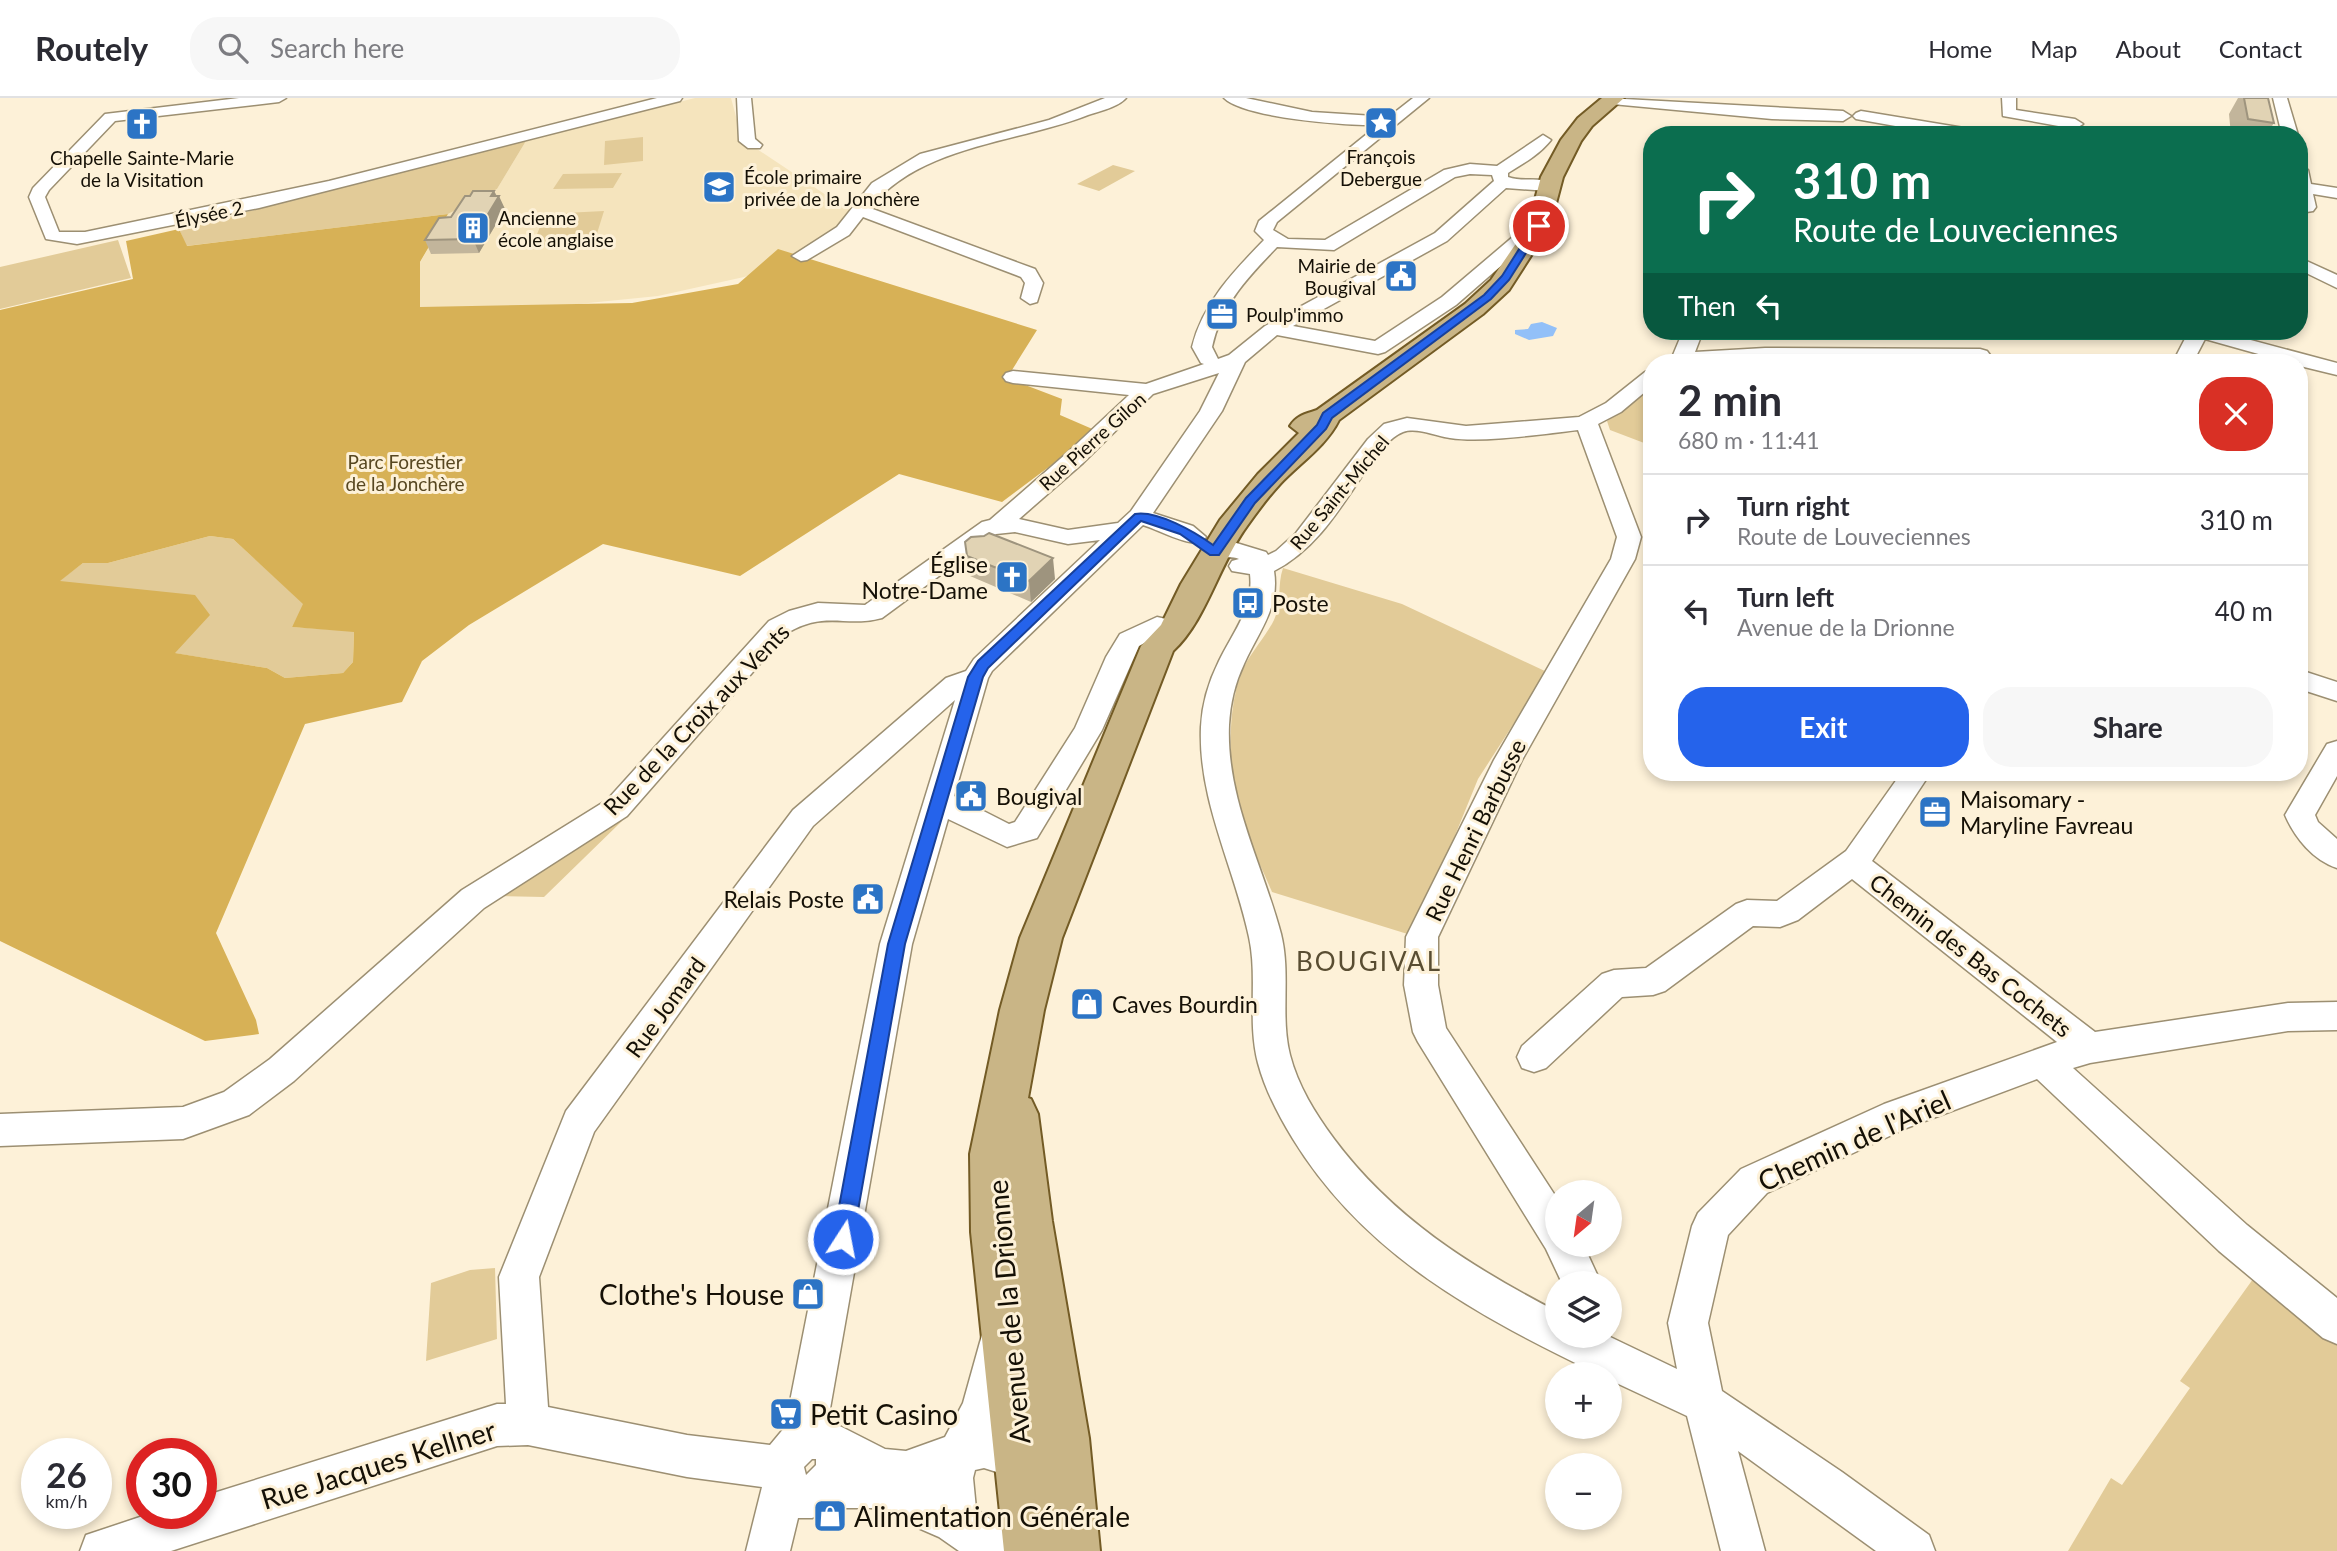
<!DOCTYPE html>
<meta charset="utf-8">
<style>
:root{--surface:#fff;--page:#f7f7f7;--text:#2b2b33;--muted:#7c7c81;--line:#e1e1e2;--accent:#2563eb}
body{margin:0;font-family:Lato,sans-serif;background:var(--page);color:var(--text);height:100vh;display:flex;flex-direction:column;font-size:26px;white-space:nowrap}
*{box-sizing:border-box;margin:0}
p{font-size:23px;color:var(--muted)}
.icon{flex:none;width:38px;height:38px;fill:none;stroke:currentColor;stroke-width:2;stroke-linecap:round;stroke-linejoin:round}
.map{position:relative;flex:1;overflow:hidden}
.panel{position:absolute;left:1643px;top:256px;width:665px;height:427px;display:flex;flex-direction:column;background:var(--surface);border-radius:28px;box-shadow:0 4px 10px #0003}
.panel>*{flex:none}
.top-card{position:absolute;left:1643px;top:28px;width:665px;height:214px;border-radius:28px;box-shadow:0 4px 10px #0003;background:#0b6e4f;color:#fff;overflow:hidden}
.needle{width:46px;rotate:209deg}
.buttons{position:absolute;left:1545px;top:1082px;display:grid;gap:14px}
.buttons a{display:grid;place-items:center;width:77px;height:77px;border-radius:50%;background:var(--surface);box-shadow:0 4px 10px #0003;font-size:35px}
.speed{position:absolute;left:21px;top:1340px;display:flex;gap:14px;font-size:35px;font-weight:700;text-align:center}
.speed>*{display:grid;place-content:center;width:91px;height:91px;border-radius:50%;background:var(--surface);box-shadow:0 4px 10px #0003;line-height:1}
.speed small{font-size:18px;font-weight:400}
.speed .limit{border:10px solid #d22;background:#fff;color:#111}
.pin{position:absolute;display:grid;place-items:center;width:60px;height:60px;color:#fff;margin:-30px;border:4px solid #fff;border-radius:50%;box-shadow:0 2px 7px #0007}
.me{position:absolute;width:77px;margin:-38px;rotate:11deg;stroke-linejoin:round;filter:drop-shadow(0 0 5px #0008)}
.turn{display:flex;align-items:center;gap:24px;height:147px;padding:0 35px;font-size:32px}
.turn .icon{width:91px;height:91px;stroke-width:2.5}
.turn b{display:block;font-size:49px;line-height:60px}
.then{display:flex;align-items:center;height:66px;padding:0 35px;background:#0003;gap:14px;font-size:26px}
.round{display:grid;place-items:center;flex:none;width:74px;height:74px;border-radius:28px;background:var(--page)}
.overview{display:flex;align-items:center;justify-content:space-between;height:119px;padding:0 35px}
h1{font-size:42px;font-weight:700;line-height:52px}
.primary-button{display:flex;gap:14px;margin-top:auto;padding:14px 35px}
.primary-button a{flex:1;height:80px;border-radius:28px;background:var(--accent);color:#fff;font-size:28px;font-weight:700;line-height:80px;text-align:center}
.primary-button a+a{background:var(--page);color:var(--text)}
ul{padding:0;list-style:none}
li{display:flex;align-items:center;gap:21px;height:91px;padding:0 35px;border-top:2px solid var(--line)}
li div{flex:1}
li b{display:block;font-size:26px}
li em{font-style:normal}
header{display:flex;align-items:center;gap:42px;box-sizing:border-box;height:98px;padding:0 35px;background:var(--surface);border-bottom:2px solid var(--line)}
header strong{font-size:33px}
nav{display:flex;gap:38px;margin-inline-start:auto;font-size:24px}
.search{width:490px;height:63px;background:var(--page);display:flex;align-items:center;gap:18px;box-sizing:border-box;padding:0 24px;border-radius:28px;color:var(--muted);font-size:26px}
.map>svg:first-child{display:block}
.built{fill:#f5e4bd}
.green{fill:#e2cb98}
.forest{fill:#d7b156;fill-rule:evenodd}
.water{fill:#92c0f8}
.lines{fill:none;stroke-linecap:round;stroke-linejoin:round}
.minor-casing{stroke:#9c8f72;stroke-width:3}
.major-casing{stroke:#735b25;stroke-width:4}
.minor{fill:#fff;fill-rule:evenodd}
.major{fill:#c9b586;fill-rule:evenodd}
.wall{fill:#c2b59b}
.shaded-wall{fill:#9e947e}
.building{fill:#e1d3b4;stroke:#9e947e;stroke-width:2}
.route{fill:#2563eb;stroke:#184099;stroke-width:2}
.labels{text-anchor:middle;dominant-baseline:central;stroke-width:6;stroke-linejoin:round;paint-order:stroke}
.far-poi-label{font-size:19px;fill:#151006;stroke:#fdf1d8;text-anchor:start}
.far-street-label{font-size:19px;fill:#151006;stroke:#fdf1d8}
.far-park-label{font-size:19px;fill:#574721;stroke:#fdf1d8}
.poi-label{font-size:23px;fill:#151006;stroke:#fdf1d8;text-anchor:start}
.street-label{font-size:23px;fill:#151006;stroke:#fdf1d8}
.quarter-label{font-size:26px;letter-spacing:2px;fill:#594d32;stroke:#fdf1d8}
.near-street-label{font-size:28px;fill:#151006;stroke:#fdf1d8}
.near-poi-label{font-size:28px;fill:#151006;stroke:#fdf1d8;text-anchor:start}
</style>
<header>
<strong>Routely</strong>
<div class="search"><svg class="icon" aria-label="search" viewBox="0 0 24 24"><circle cx="10" cy="10" r="6"/><path d="M15 15l6 6"/></svg>Search here</div>
<nav><a>Home</a><a>Map</a><a>About</a><a>Contact</a></nav>
</header>
<div class="map">
<svg width="2337" height="1453" viewBox="0 0 2337 1453">
<rect width="100%" height="100%" fill="#fdf1d8"/>
<path class="built" d="M695,0H731L742,41L838,105L856,113L843,131L761,174L744,179L658,198L457,218L380,234L448,116L497,91L526,43Z"/>
<path class="green" d="M643,39V63L604,67L605,43Z
M526,43L497,91L448,116L186,148L179,131Z
M1113,67L1135,73L1099,93L1077,86Z
M622,75L613,90L553,91L563,76Z
M604,113L594,145L532,149L545,116Z
M118,142L131,180L0,211V169Z
M1652,290V348L1610,332L1607,323Z
M210,438L233,441L304,506L292,529L354,533L353,564L343,575L285,580L267,570L174,555L59,483L83,465H108Z
M1283,470L1402,506L1547,574L1478,681L1414,838L1272,794C1262,770 1249,745 1241,720C1228,679 1225,606 1245,567C1253,552 1266,538 1274,522C1282,505 1277,487 1283,470Z
M614,719L622,723L544,799L490,798Z
M495,1170L497,1241L426,1263L431,1185L470,1172Z
M2258,1174L2337,1242V1453H2068L2111,1380L2122,1387L2190,1290L2180,1283Z"/>
<path class="forest" d="M448,116L420,164V209L632,205L738,186L778,151L1037,232L1007,280L1062,301L1060,317L1097,333L1002,404L899,376L740,478L603,446L469,527L422,563L402,604L305,626L216,835L256,922L259,936L205,943L0,843V212L133,181L126,143L179,131L187,148ZM210,438L233,441L303,506L292,529L354,534L353,564L343,575L285,580L267,570L175,555L210,517L195,497L60,483L83,465H108Z"/>
<path class="water" d="M1542,224L1557,230L1553,238L1529,242L1515,236V232L1528,231L1531,226Z"/>
<g class="lines">
<defs>
<path id="minor" d="M239,0H286L279,4L115,23L49,92L45,99L59,134H85L329,83L657,0H682L680,3L259,110L77,146L46,141L29,99L33,90L105,16Z
M737,0H751L755,41L762,47L760,50H748L739,43Z
M1105,0H1126C1118,9 1100,13 1088,17C1017,45 920,47 870,110L1035,171L1043,185L1037,204L1030,206L1021,200L1025,185L1021,179L863,119L849,137L807,162L801,163L792,158L837,129L872,85L920,56L1049,22Z
M1224,0H1246L1312,14L1374,18H1390L1413,0H1429L1277,124L1273,132L1288,141L1325,142L1444,72L1470,66L1497,68L1543,37L1551,42C1539,57 1524,65 1508,75V79C1523,85 1545,77 1557,88L1549,93L1506,90L1447,143L1293,228L1375,243L1442,199L1521,132H1533L1536,136L1533,140L1456,207L1385,254L1378,256L1277,237L1245,264L1222,313L1153,415L1193,428L1206,439L1202,444C1187,448 1159,432 1143,427L992,573L988,580L954,698L1009,726L1015,724L1075,630L1106,559L1120,536L1157,519L1166,521L1170,527L1166,533L1139,548L1102,632L1037,740L1007,749L948,721L912,846L828,1322L885,1351L906,1353L945,1339L963,1305L982,1237L996,1231L1010,1237L1016,1251L1004,1311L995,1331L1037,1346L1043,1361L1037,1376L1022,1382L984,1370L975,1372L973,1380L976,1411L1012,1437L1018,1453H959L939,1439L872,1410H835L812,1420H798L790,1453H746L762,1389L687,1379L528,1347L497,1348L171,1453H80L86,1437L149,1416H201V1399L497,1306H506L499,1179L566,1013L793,712L946,580L966,573L974,561L1100,442L1068,446L1015,434L996,436L882,520C844,530 827,512 787,535L627,718L484,810L294,983L249,1017L183,1041L0,1048V1016L183,1009L224,994L270,961L462,792L607,702L769,523L789,513L818,505L865,507L982,424L990,422L1067,355L1129,297L1013,285L1006,283L1003,279L1006,275L1013,273L1146,286L1204,266L1201,265L1192,249C1203,205 1233,174 1264,142L1255,133L1259,123L1378,27C1348,28 1244,20 1224,0ZM1470,76L1492,77L1494,83L1435,135L1265,228L1229,257L1218,261L1212,249C1221,207 1248,179 1277,149L1334,152L1455,79ZM1219,275L1200,313L1131,413L1118,425L1068,432L1019,421L1083,365L1153,296ZM955,602L880,846L785,1329L770,1347L687,1337L548,1309L539,1179L594,1034L813,728ZM812,1361H816V1367L806,1377L804,1369Z
M1606,0L1843,13L1851,18L1843,23L1772,21L1612,6L1607,5Z
M2002,0H2016V12L2075,21L2083,26L2075,31L2003,18Z
M2273,0H2287L2298,37H2282Z
M1861,13L1976,32L1984,37H1946L1856,21L1853,18L1856,15Z
M2300,67L2308,72L2311,86L2337,90V100L2313,96L2316,109L2313,113L2300,115Z
M2300,160L2337,177V190L2300,172Z
M1683,233H1703L1695,254L1765,250L1980,251L1987,253L1990,257L1987,261L1980,263L1665,264L1673,257Z
M2189,233H2217L2337,265V277L2300,268V264H2287L2205,241L2193,264H2173Z
M1652,272V288L1621,314L1598,326L1641,439L1635,461L1522,662L1438,839V887L1446,930L1558,1102V1146H1583L1601,1185H1562L1546,1151L1418,944L1413,934L1404,887L1406,839L1494,662L1611,461L1617,439L1578,332C1543,336 1484,345 1450,340C1436,338 1417,329 1403,334C1385,341 1371,366 1360,381C1336,417 1313,453 1274,473C1280,510 1258,534 1244,566C1235,585 1230,606 1229,627C1226,701 1263,767 1281,836C1291,876 1280,918 1290,957C1298,988 1315,1015 1334,1041C1393,1120 1471,1169 1558,1214V1237H1606L1677,1271L1668,1225L1692,1128L1698,1115L1741,1071L1884,1006L2057,944L1852,781L1798,822L1780,829L1753,828L1665,893L1653,897L1622,899L1546,970L1534,974L1522,970L1517,959L1522,948L1602,876L1614,872L1646,870L1736,806L1747,802L1777,803L1846,753L1902,674H1931L1872,763L2095,934L2288,905L2337,904V932L2288,933L2090,965L2073,970L2247,1127L2337,1200V1246L2323,1240L2219,1153L2037,981L1909,1029L1767,1095L1728,1137L1708,1225L1722,1293L1842,1374L1929,1437L1935,1453H1876L1738,1353L1765,1453H1721L1687,1318L1610,1282V1276H1598C1478,1218 1365,1158 1293,1041C1279,1018 1265,992 1258,965C1247,923 1258,880 1249,839C1234,768 1198,703 1201,629C1202,606 1209,583 1219,563C1233,534 1254,510 1250,476L1232,473L1229,468L1232,463L1239,461C1228,457 1218,462 1206,459L1203,454L1206,449L1233,444L1266,454L1268,457L1276,453L1296,435L1368,341L1384,326L1407,320L1466,328L1579,319L1606,305L1645,274Z
M2300,572L2337,584V603L2300,591Z
M2337,643V678L2315,717L2318,724L2337,741V770C2313,762 2295,740 2285,717L2327,646Z"/>
<path id="major" d="M1602,0H1624L1592,28L1581,43L1563,79L1550,128L1509,192L1483,216L1339,322C1327,347 1299,366 1280,386C1268,399 1257,414 1247,428C1219,466 1206,523 1173,553L1062,840L1044,912L1028,1000L1031,1001L1038,1016L1052,1123L1089,1340L1100,1453H1004L971,1134L970,1056L1000,912L1020,840L1141,548L1161,527L1181,486L1220,422L1258,376L1299,335L1290,328C1297,317 1305,316 1317,312L1465,206L1491,182L1528,128L1541,79L1561,42L1578,20Z"/>
</defs>
<use href="#minor" class="minor-casing"/>
<use href="#major" class="major-casing"/>
<use href="#minor" class="minor"/>
<use href="#major" class="major"/>
</g>
<path class="wall" d="M2238,0H2268L2274,25L2266,37H2231L2229,16Z
M494,93L505,111L479,155L431,156L425,142L451,119Z
M967,458L1055,481L1031,504L970,478Z"/>
<path class="shaded-wall" d="M494,93L498,101L499,98L505,111L479,155L473,141Z
M1053,460L1055,481L1031,504L1029,483Z"/>
<path class="building" d="M2244,0H2268L2274,25L2248,21Z
M473,93H494L491,98H499L473,141L425,142L439,120L451,119L465,98H470Z
M989,435L1053,460L1029,483L967,458L965,444L971,439L984,438Z"/>
<path class="route" d="M1535,126L1543,128L1509,182L1491,201L1332,320L1326,331L1255,405L1219,457H1210L1180,436L1141,423L988,570L983,579L905,846L853,1141L850,1148L843,1151L836,1148L833,1141L888,846L968,579L978,563L1135,416C1157,412 1195,434 1213,447L1246,400L1317,327L1323,315L1484,197L1502,178Z"/>
<defs>
<symbol id="sight-square" viewBox="-11 -11 22 22"><rect x="-9" y="-9" width="18" height="18" rx="4" fill="#2c74c5" stroke="#fdf1d8"/><path d="M0-6L1.8-2.2L6-1.7L2.9 1.2L3.7 5.4L0 3.3L-3.7 5.4L-2.9 1.2L-6-1.7L-1.8-2.2Z" fill="#fff"/></symbol>
<symbol id="church-square" viewBox="-11 -11 22 22"><rect x="-9" y="-9" width="18" height="18" rx="4" fill="#2c74c5" stroke="#fdf1d8"/><path d="M-1.2-6h2.4v3.5h3.3v2.4h-3.3V6h-2.4V-.1h-3.3v-2.4h3.3Z" fill="#fff"/></symbol>
<symbol id="school-square" viewBox="-11 -11 22 22"><rect x="-9" y="-9" width="18" height="18" rx="4" fill="#2c74c5" stroke="#fdf1d8"/><path d="M0-5L7-2L0 1L-7-2ZM-4 1L0 2.5L4 1V4Q0 6-4 4Z" fill="#fff"/></symbol>
<symbol id="building-square" viewBox="-11 -11 22 22"><rect x="-9" y="-9" width="18" height="18" rx="4" fill="#2c74c5" stroke="#fdf1d8"/><path d="M-4-6H4V6H1V3H-1V6H-4ZM-2.5-4.3h1.7v1.8h-1.7ZM.8-4.3h1.7v1.8H.8ZM-2.5-1h1.7V.8h-1.7ZM.8-1h1.7V.8H.8Z" fill="#fff"/></symbol>
<symbol id="civic-square" viewBox="-11 -11 22 22"><rect x="-9" y="-9" width="18" height="18" rx="4" fill="#2c74c5" stroke="#fdf1d8"/><path d="M-.6-6.5H3V-4.5H.6V-3L4-1V1h2V6H-6V1h2V-1L-.6-3ZM-1.2 2.5V6h2.4V2.5Z" fill="#fff"/></symbol>
<symbol id="office-square" viewBox="-11 -11 22 22"><rect x="-9" y="-9" width="18" height="18" rx="4" fill="#2c74c5" stroke="#fdf1d8"/><path d="M-6-3h4V-5.5h4V-3h4V5H-6ZM-1-4.5V-3h2v-1.5ZM-6 0V1H6V0Z" fill="#fff"/></symbol>
<symbol id="bus-square" viewBox="-11 -11 22 22"><rect x="-9" y="-9" width="18" height="18" rx="4" fill="#2c74c5" stroke="#fdf1d8"/><path d="M-5-6H5V4H4V6H2V4H-2V6H-4V4H-5ZM-3.5-4V0h7V-4ZM-3.5 1.2v1.5H-2V1.2ZM2 1.2v1.5H3.5V1.2Z" fill="#fff"/></symbol>
<symbol id="shop-square" viewBox="-11 -11 22 22"><rect x="-9" y="-9" width="18" height="18" rx="4" fill="#2c74c5" stroke="#fdf1d8"/><path d="M-5-2.5h2.3a2.7 3.5 0 0 1 5.4 0H5L5.5 6h-11ZM-1.5-2.5h3a1.5 2.3 0 0 0-3 0Z" fill="#fff"/></symbol>
<symbol id="supermarket-square" viewBox="-11 -11 22 22"><rect x="-9" y="-9" width="18" height="18" rx="4" fill="#2c74c5" stroke="#fdf1d8"/><path d="M-6-5.5h2.5l.6 2H6L4.5 2H-2.5L-4.4-4H-6ZM-1.5 3.2a1.3 1.3 0 1 0 .1 0ZM3 3.2a1.3 1.3 0 1 0 .1 0Z" fill="#fff"/></symbol>
</defs>
<g fill-rule="evenodd">
<use href="#sight-square" x="1362" y="6" width="38" height="38"/>
<use href="#church-square" x="123" y="7" width="38" height="38"/>
<use href="#school-square" x="700" y="70" width="38" height="38"/>
<use href="#building-square" x="454" y="111" width="38" height="38"/>
<use href="#civic-square" x="1382" y="159" width="38" height="38"/>
<use href="#office-square" x="1203" y="197" width="38" height="38"/>
<use href="#church-square" x="993" y="460" width="38" height="38"/>
<use href="#bus-square" x="1229" y="486" width="38" height="38"/>
<use href="#civic-square" x="952" y="679" width="38" height="38"/>
<use href="#office-square" x="1916" y="695" width="38" height="38"/>
<use href="#civic-square" x="849" y="782" width="38" height="38"/>
<use href="#shop-square" x="1068" y="887" width="38" height="38"/>
<use href="#shop-square" x="789" y="1177" width="38" height="38"/>
<use href="#supermarket-square" x="767" y="1297" width="38" height="38"/>
<use href="#shop-square" x="811" y="1399" width="38" height="38"/>
</g>
<g class="labels">
<g class="far-poi-label">
<text x="1381" y="58" text-anchor="middle">François<tspan x="1381" dy="22">Debergue</tspan></text>
<text x="142" y="59" text-anchor="middle">Chapelle Sainte-Marie<tspan x="142" dy="22">de la Visitation</tspan></text>
<text x="744" y="78">École primaire<tspan x="744" dy="22">privée de la Jonchère</tspan></text>
<text x="498" y="119">Ancienne<tspan x="498" dy="22">école anglaise</tspan></text>
<text x="1376" y="167" text-anchor="end">Mairie de<tspan x="1376" dy="22">Bougival</tspan></text>
<text x="1246" y="216">Poulp'immo</text>
</g>
<g class="far-street-label">
<text transform="translate(209 116) rotate(-12)">Élysée 2</text>
<text transform="translate(1092 343) rotate(-42)">Rue Pierre Gilon</text>
<text transform="translate(1339 394) rotate(-50)">Rue Saint-Michel</text>
</g>
<g class="far-park-label">
<text x="405" y="363">Parc Forestier<tspan x="405" dy="22">de la Jonchère</tspan></text>
</g>
<g class="poi-label">
<text x="988" y="466" text-anchor="end">Église<tspan x="988" dy="26">Notre-Dame</tspan></text>
<text x="1272" y="505">Poste</text>
<text x="996" y="698">Bougival</text>
<text x="1960" y="701">Maisomary -<tspan x="1960" dy="26">Maryline Favreau</tspan></text>
<text x="844" y="801" text-anchor="end">Relais Poste</text>
<text x="1112" y="906">Caves Bourdin</text>
</g>
<g class="street-label">
<text transform="translate(696 621) rotate(-46)">Rue de la Croix aux Vents</text>
<text transform="translate(1475 732) rotate(-64)">Rue Henri Barbusse</text>
<text transform="translate(1971 857) rotate(38)">Chemin des Bas Cochets</text>
<text transform="translate(665 909) rotate(-54)">Rue Jomard</text>
</g>
<g class="quarter-label">
<text x="1369" y="863">BOUGIVAL</text>
</g>
<g class="near-street-label">
<text transform="translate(1854 1042) rotate(-24)">Chemin de l'Ariel</text>
<text transform="translate(1008 1214) rotate(-95)">Avenue de la Drionne</text>
<text transform="translate(378 1366) rotate(-17)">Rue Jacques Kellner</text>
</g>
<g class="near-poi-label">
<text x="784" y="1196" text-anchor="end">Clothe's House</text>
<text x="810" y="1316">Petit Casino</text>
<text x="854" y="1418">Alimentation Générale</text>
</g>
</g>
</svg>
<div class="buttons">
<a><svg class="needle" viewBox="-14 -14 28 28"><path d="M0-13l5 13h-10z" fill="#e53935"/><path d="M0 13l5-13h-10z" fill="#7c7c81"/></svg></a>
<a><svg class="icon" aria-label="layers" viewBox="0 0 24 24"><path d="M12 4l9 5-9 5-9-5zM3 14l9 5 9-5"/></svg></a>
<a>+</a>
<a>−</a>
</div>
<div class="speed"><div>26<small>km/h</small></div><div class="limit">30</div></div>
<div class="pin" style="left:1539px;top:128px;background:#d93025"><svg class="icon" aria-label="arrive" viewBox="0 0 24 24"><path d="M6 21V4h12l-3 4 3 4H6"/></svg></div>
<svg class="me" style="left:843px;top:1141px" viewBox="-20 -20 40 40"><circle r="17" fill="#2563eb" stroke="#fff" stroke-width="3"/><path d="M0-11L8 9 0 5-8 9z" fill="#fff"/></svg>
<div class="top-card">
<div class="turn"><svg class="icon" aria-label="right" viewBox="0 0 24 24"><path d="M7 20v-9h11M14 6l5 5-5 5"/></svg><div><b>310 m</b>Route de Louveciennes</div></div>
<div class="then">Then<svg class="icon" aria-label="left" viewBox="0 0 24 24"><path d="M17 20v-9H6M10 6l-5 5 5 5"/></svg></div>
</div>
<section class="panel">
<div class="overview"><div><h1>2 min</h1><p>680 m · 11:41</p></div><a class="round" style="background:#d93025;color:#fff"><svg class="icon" aria-label="close" viewBox="0 0 24 24"><path d="M6 6l12 12M18 6L6 18"/></svg></a></div>
<ul>
<li><svg class="icon" aria-label="right" viewBox="0 0 24 24"><path d="M7 20v-9h11M14 6l5 5-5 5"/></svg><div><b>Turn right</b><p>Route de Louveciennes</p></div><em>310 m</em></li>
<li><svg class="icon" aria-label="left" viewBox="0 0 24 24"><path d="M17 20v-9H6M10 6l-5 5 5 5"/></svg><div><b>Turn left</b><p>Avenue de la Drionne</p></div><em>40 m</em></li>
</ul>
<div class="primary-button"><a>Exit</a><a>Share</a></div>
</section>
</div>
